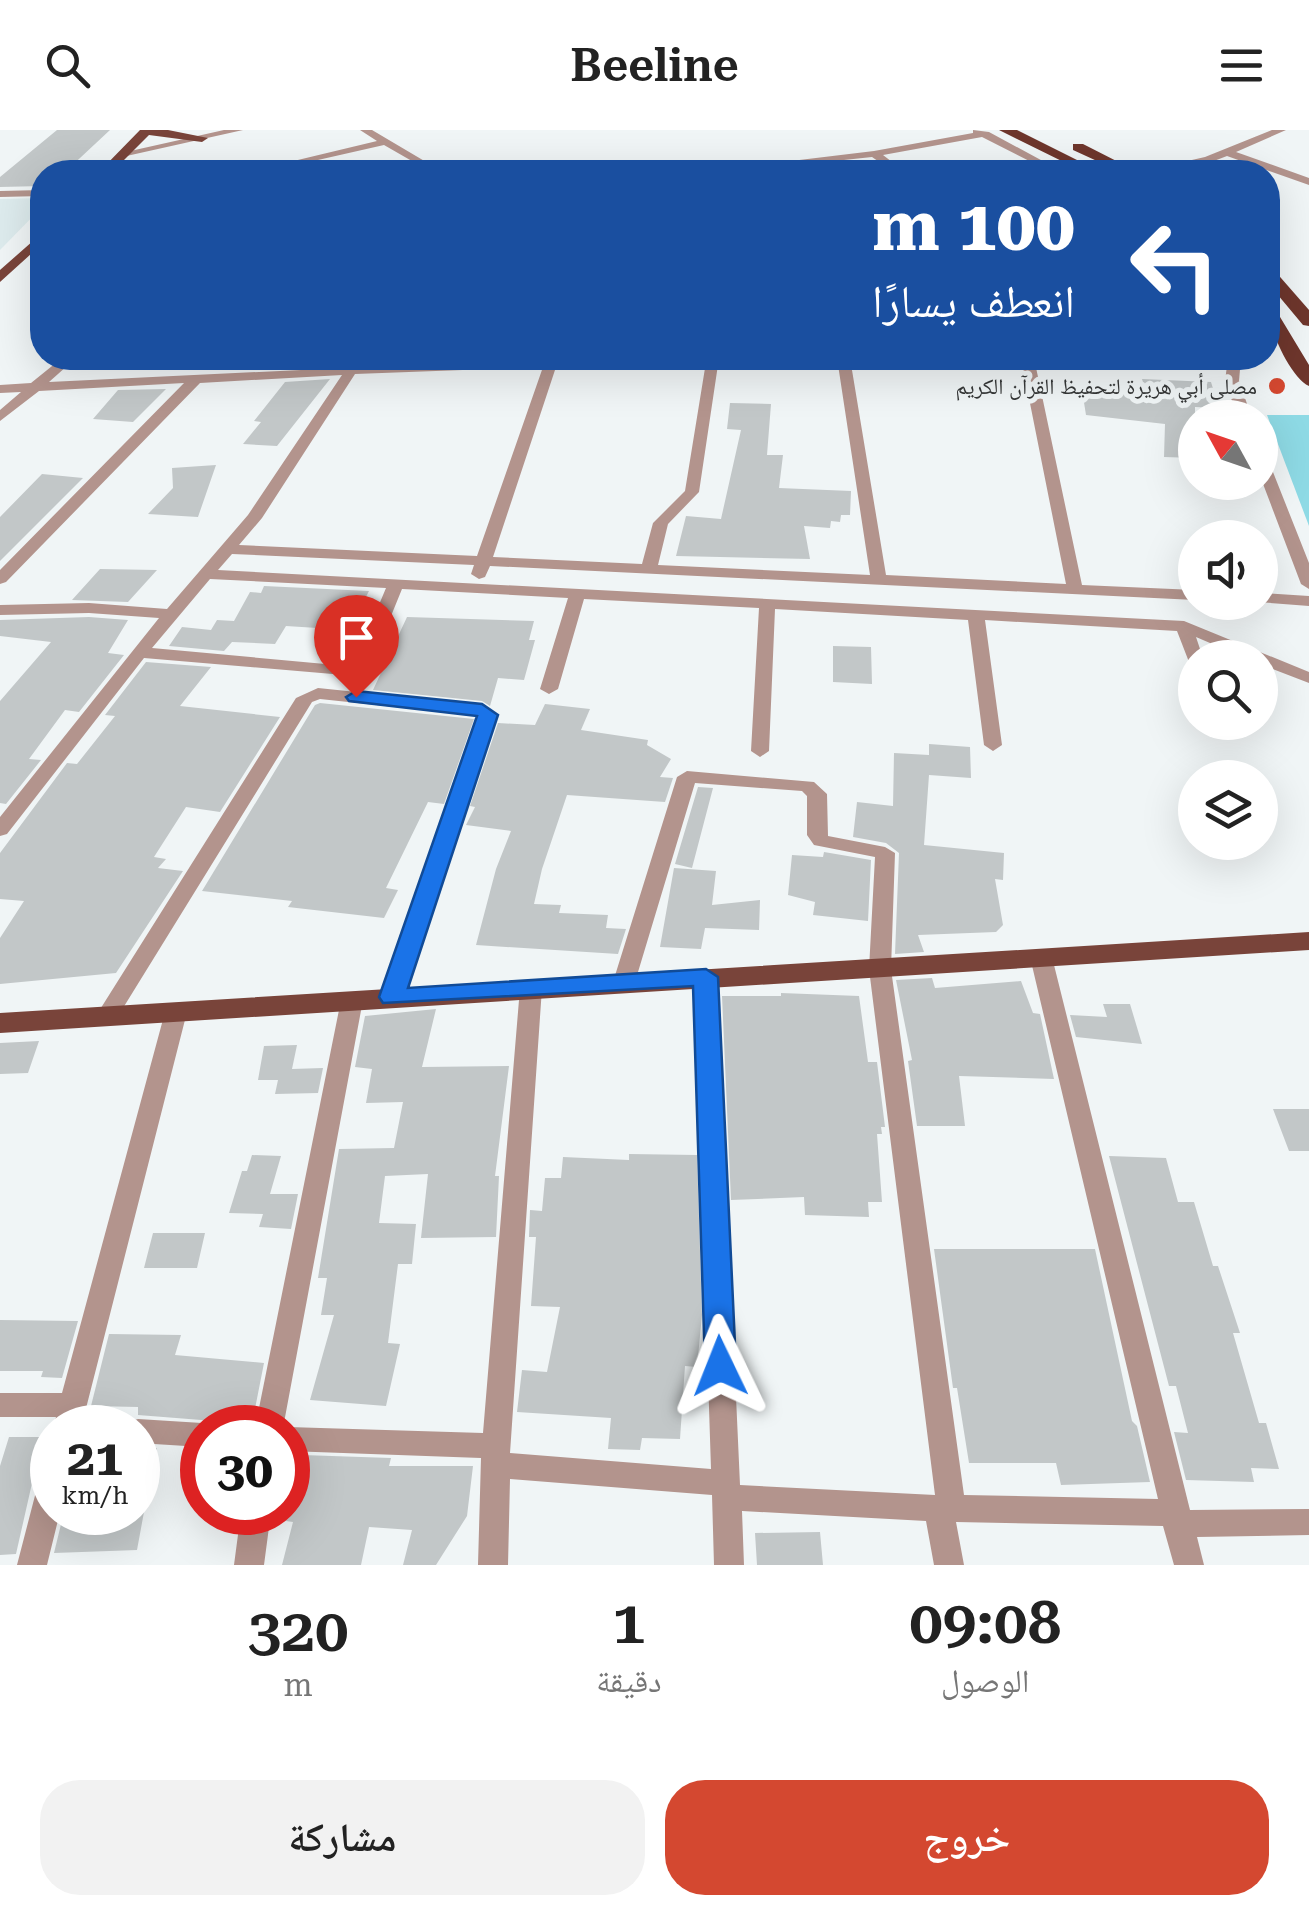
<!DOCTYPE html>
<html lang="ar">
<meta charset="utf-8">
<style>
:root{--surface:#fff;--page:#f2f2f2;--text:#222;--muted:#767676;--accent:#d44830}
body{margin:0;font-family:"Roboto Serif","Noto Naskh Arabic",serif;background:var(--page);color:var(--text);direction:rtl;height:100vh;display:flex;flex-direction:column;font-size:38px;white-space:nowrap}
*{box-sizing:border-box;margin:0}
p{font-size:32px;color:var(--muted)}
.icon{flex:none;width:55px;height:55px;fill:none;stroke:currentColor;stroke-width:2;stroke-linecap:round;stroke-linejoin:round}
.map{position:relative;height:1435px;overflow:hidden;direction:ltr}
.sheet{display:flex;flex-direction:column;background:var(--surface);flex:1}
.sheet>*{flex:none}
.guide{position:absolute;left:30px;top:30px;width:1250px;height:210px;border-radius:40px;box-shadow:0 10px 40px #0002;direction:rtl;background:#1a4fa0;color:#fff;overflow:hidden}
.needle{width:65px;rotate:310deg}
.controls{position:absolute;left:1178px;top:270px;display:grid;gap:20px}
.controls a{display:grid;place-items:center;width:100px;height:100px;border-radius:50%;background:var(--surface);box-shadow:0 10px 40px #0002;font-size:50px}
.speed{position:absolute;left:30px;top:1275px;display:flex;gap:20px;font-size:50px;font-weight:700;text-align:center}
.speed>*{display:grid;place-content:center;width:130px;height:130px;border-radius:50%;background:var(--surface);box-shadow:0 10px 40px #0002;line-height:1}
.speed small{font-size:25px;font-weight:400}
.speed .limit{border:15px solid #d22;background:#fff;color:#111}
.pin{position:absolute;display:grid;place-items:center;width:85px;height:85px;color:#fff;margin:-102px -42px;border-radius:50% 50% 50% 0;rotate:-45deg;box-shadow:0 0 10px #0007}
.pin .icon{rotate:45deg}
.me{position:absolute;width:110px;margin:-55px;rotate:358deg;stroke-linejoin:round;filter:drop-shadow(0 0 8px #0008)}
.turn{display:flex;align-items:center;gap:35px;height:210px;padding:0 40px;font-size:45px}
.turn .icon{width:130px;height:130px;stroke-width:2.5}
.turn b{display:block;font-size:70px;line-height:85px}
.eta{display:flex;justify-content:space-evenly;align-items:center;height:170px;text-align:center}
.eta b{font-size:60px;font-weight:600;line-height:70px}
.action{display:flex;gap:20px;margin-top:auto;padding:20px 40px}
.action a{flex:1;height:115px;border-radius:40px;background:var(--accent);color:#fff;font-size:40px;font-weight:600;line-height:115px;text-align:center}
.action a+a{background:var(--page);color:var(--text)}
header{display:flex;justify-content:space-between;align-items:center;height:130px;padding:0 40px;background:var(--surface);font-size:45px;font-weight:600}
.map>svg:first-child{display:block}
.built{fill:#ddebed}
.green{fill:#8edae5}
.building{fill:#c2c7c8}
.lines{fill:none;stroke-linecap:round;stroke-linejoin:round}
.minor{fill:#b3948d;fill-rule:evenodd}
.primary{fill:#79443a;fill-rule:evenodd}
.trunk{fill:#6e362c;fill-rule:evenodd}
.route{fill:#1a73e8;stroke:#114b97;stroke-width:2.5}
.poi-dot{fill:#d44830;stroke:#f0f5f6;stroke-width:4}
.labels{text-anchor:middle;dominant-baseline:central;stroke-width:10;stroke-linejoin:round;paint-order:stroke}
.far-poi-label{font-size:22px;fill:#353737;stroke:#f0f5f6;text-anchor:end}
</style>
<header><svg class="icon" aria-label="menu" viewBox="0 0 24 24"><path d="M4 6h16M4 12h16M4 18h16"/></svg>Beeline<svg class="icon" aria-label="search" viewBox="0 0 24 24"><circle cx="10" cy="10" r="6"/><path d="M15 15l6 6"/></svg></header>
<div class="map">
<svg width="1309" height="1435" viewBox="0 0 1309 1435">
<rect width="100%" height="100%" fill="#f0f5f6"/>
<path class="built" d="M42,68V77L0,120V69Z"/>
<path class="green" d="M1267,285H1309V396Z"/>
<path class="building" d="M57,0H110L65,42H42V56L0,57V47Z
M330,249L277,316L243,314L261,292L254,291L285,252Z
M1142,249L1211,252L1219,278L1195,277V328L1164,327L1165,294L1086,285L1082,260L1146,263Z
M166,259L133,292L93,289L118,260Z
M730,273L771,274L767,325H783L779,358L851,361L850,385H841L840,392L831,391L830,398L804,396L810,429L676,426L686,386L721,389L741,300L727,299Z
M216,335L198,387L148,384L173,358L172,338Z
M42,344L83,348L0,431V387Z
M100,439L157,440L128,472L72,470Z
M264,456L369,461L349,500L286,496L275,514L232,512L224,521L169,516L182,497L211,500L217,490L234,491L250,462L261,463Z
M89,487L128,490L108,523L124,525L79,582L65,580L29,629L41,630L6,674L0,673V571L51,512L0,506V490Z
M407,487L534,491L529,510H535L524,550L498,548L490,576L482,571L373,560Z
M833,516L871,517L872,554L833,552Z
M146,532L211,537L180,576L280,587L220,682L186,677L154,727L166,729L158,738L183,741L116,843L0,854V808L24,771L0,769V723L67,633L77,634L115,586L105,585Z
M320,573L474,589L444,674L428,672L386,758L398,760L384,788L288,777L292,771L202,761L315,575Z
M545,574L590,579L581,600L648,610L647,615L671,629L660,647L673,648L665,672L567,665L542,739L534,774L561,775L559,783L608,785L606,798L626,799L618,824L476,815L496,739L511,701L466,695L475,677L470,676L498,593L535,595Z
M929,614L970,617L971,648L929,645L924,715L1004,723L1003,750L995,749L1003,795L996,802L918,805L924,822L895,824L899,723L886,713L853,707L857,672L893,676L894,623L929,625Z
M698,657L713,658L692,738L675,734Z
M824,722L871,730L868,791L813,785L815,772L788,765L792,725L823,727Z
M674,738L716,741L712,775L760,770L759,800L705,798L701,819L660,817Z
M932,848L935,858L1021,851L1033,883L1040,884L1054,949L959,946L965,996H917L908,931L912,930L896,850Z
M781,863L859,866L868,932H877L885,997H881L882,1004H877L882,1072H868L869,1087L805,1085L804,1067L731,1070L722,866H781Z
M1103,874H1130L1142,914L1076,907L1070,885L1107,887Z
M436,879L422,937L509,936L495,1046H499L496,1107L421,1108L428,1044L385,1046L379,1093L416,1094L412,1134H398L388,1213L400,1214L386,1276L310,1270L334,1185H321L327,1148H318L339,1019L394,1018L403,972L366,973L372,939L355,937L365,886Z
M39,911L28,943L0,944V913Z
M297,915L292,939L323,938L318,963L275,964L278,950H258L264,916Z
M1273,979H1309V1021H1289Z
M629,1024L697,1025L702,1185L697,1237L685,1236L680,1309L642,1308L640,1320L608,1319L611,1288L517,1282L522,1240L547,1242L560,1177L531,1176L536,1107H529L530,1080L542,1081L545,1048H561L563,1027L629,1030Z
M252,1025L281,1026L270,1064H298L291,1099L259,1097L263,1084L229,1083L242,1041H247Z
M1109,1026L1166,1028L1178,1072H1194L1213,1136H1218L1240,1203H1233L1259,1293H1266L1279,1339L1251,1338L1254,1352L1186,1350L1174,1302L1188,1303L1176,1256H1169Z
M153,1103H205L197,1138H144Z
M934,1119H1095L1132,1291L1137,1296L1150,1352L1061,1355L1056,1333H969L957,1258H953Z
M0,1190L78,1191L62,1248L41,1247L43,1241H0Z
M109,1204L181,1205L175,1225L264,1233L252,1294L138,1285V1277L91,1276Z
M9,1307H51L41,1340H35L16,1424L0,1425V1336Z
M138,1317L157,1318L148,1365L138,1364Z
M302,1325L391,1328L389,1336H473L467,1386L436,1435H403L412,1400L369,1397L361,1435H282L293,1392L286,1391Z
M64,1382H144L137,1420L54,1423Z
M820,1402L823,1435H757L755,1403Z"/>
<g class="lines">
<path class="minor" d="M224,0H243L122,27L117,24Z
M360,0H372L443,42H431L384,15L265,42H248L377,11Z
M973,0L989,2L1063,42H1051L982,7L883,25L905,42H894L872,27L731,42H701L874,21L973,3Z
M1272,0H1286L1236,22L1309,48V55L1227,26C1200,37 1167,44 1139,42L1205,27Z
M42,60V66L0,67V61Z
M62,228H76L49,252L551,228H719L699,362L668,394L658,435L870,445L837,228H850L886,445L1066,454L1021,228H1034L1082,455L1195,460V470L490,436L485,447L479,449L471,444L474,435L232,424L218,440L1184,491L1309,542V553L1260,534V528H1245L1196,507L1203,528H1195V533L1189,532L1177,501L985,490L1002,615L993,621L984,615L968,490L775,479L769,621L760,627L751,621L759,478L584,469L558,559L549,564L540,559L568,468L402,459L371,535L356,546L144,528L7,704L0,706V687L159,488L89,483L0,485V475L89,473L167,479L248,385L342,245L200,253L6,452L0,454V440L184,253L39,261L0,291V280L21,262L0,263V255L31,253ZM706,232L685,361L653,393L642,434L493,427L556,237ZM543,237L477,426L239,415L262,388L355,244ZM210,449L386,458L355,532L347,536L152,518Z
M1228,228H1241L1239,251L1252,288H1238L1225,251Z
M1260,323L1267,327L1309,433V459L1301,454L1260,346Z
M1260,463L1309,466V476L1258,472Z
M318,558L482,575L497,585L400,872H384L381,867L479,586L320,569L312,572L115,891H99L96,886L99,881L296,568Z
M687,641L814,652L827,664L828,706L885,717L895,723L891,839L964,1365L1158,1369L1030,827L1041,820L1052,827L1190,1380L1309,1379V1405L1197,1407L1204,1435H1174L1163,1396L956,1392L964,1435H934L926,1391L742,1381L744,1435H714L712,1365L510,1349L508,1435H478L481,1328L288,1321V1297L483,1303L520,858L523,853H539L542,858L510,1323L711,1339L695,847L698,842H714L717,847L740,1355L935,1365L869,839L875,727L814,715L807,705V666L802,661L695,653L635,852L632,857H616L613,852L677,647Z
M352,862L360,865L363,870L283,1298H255L341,870L344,865Z
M176,874L184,877L187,882L81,1298H53L56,1287H0V1263H62L165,882L168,877Z
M138,1289L202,1293L213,1298H202V1317L138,1313V1298H126L128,1292Z
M52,1341V1382H60L47,1435H17L38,1354L42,1345Z
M241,1382H271L264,1435H234Z"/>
<path class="primary" d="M140,0H168L208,8L202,12L149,5L112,42H99Z
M42,103V114L0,152V140Z
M1309,802V820L0,903V883Z"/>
<path class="trunk" d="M999,0H1017L1101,42H1084Z
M1073,14H1083L1138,42H1121L1073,20Z
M1268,138L1274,140L1309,180V196L1303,195L1268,153Z
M1268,176L1274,177L1309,235V256C1290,247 1267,196 1268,176Z"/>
</g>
<path class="route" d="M356,561L482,574L498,585L408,858L706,839L718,847L736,1236L731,1245L720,1249L709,1245L705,1236L693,856L383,873L379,867L477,586L349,571L346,567Z"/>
<circle class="poi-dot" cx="1277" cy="256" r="10"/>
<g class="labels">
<g class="far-poi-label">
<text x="1257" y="256">مصلى أبي هريرة لتحفيظ القرآن الكريم</text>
</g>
</g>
</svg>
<div class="controls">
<a><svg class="needle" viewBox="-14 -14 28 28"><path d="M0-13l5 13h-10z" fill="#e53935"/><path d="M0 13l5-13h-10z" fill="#767676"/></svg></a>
<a><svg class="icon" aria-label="sound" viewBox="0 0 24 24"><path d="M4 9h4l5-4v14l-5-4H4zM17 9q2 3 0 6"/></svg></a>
<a><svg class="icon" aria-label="search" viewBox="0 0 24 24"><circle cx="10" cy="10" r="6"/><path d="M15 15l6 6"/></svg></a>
<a><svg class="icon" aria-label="layers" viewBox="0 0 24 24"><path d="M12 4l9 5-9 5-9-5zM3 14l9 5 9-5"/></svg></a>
</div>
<div class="speed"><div>21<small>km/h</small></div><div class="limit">30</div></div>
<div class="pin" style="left:356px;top:567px;background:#d93025"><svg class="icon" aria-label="arrive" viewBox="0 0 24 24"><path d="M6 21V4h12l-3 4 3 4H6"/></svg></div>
<svg class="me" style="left:720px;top:1236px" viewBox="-20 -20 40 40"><path d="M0-17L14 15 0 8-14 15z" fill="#1a73e8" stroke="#fff" stroke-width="4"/></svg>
<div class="guide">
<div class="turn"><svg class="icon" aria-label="left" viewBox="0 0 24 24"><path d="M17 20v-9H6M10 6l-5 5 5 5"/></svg><div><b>100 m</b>انعطف يسارًا</div></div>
</div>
</div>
<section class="sheet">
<div class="eta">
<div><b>09:08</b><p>الوصول</p></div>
<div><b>1</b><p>دقيقة</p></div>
<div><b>320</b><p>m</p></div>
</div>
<div class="action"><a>خروج</a><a>مشاركة</a></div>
</section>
